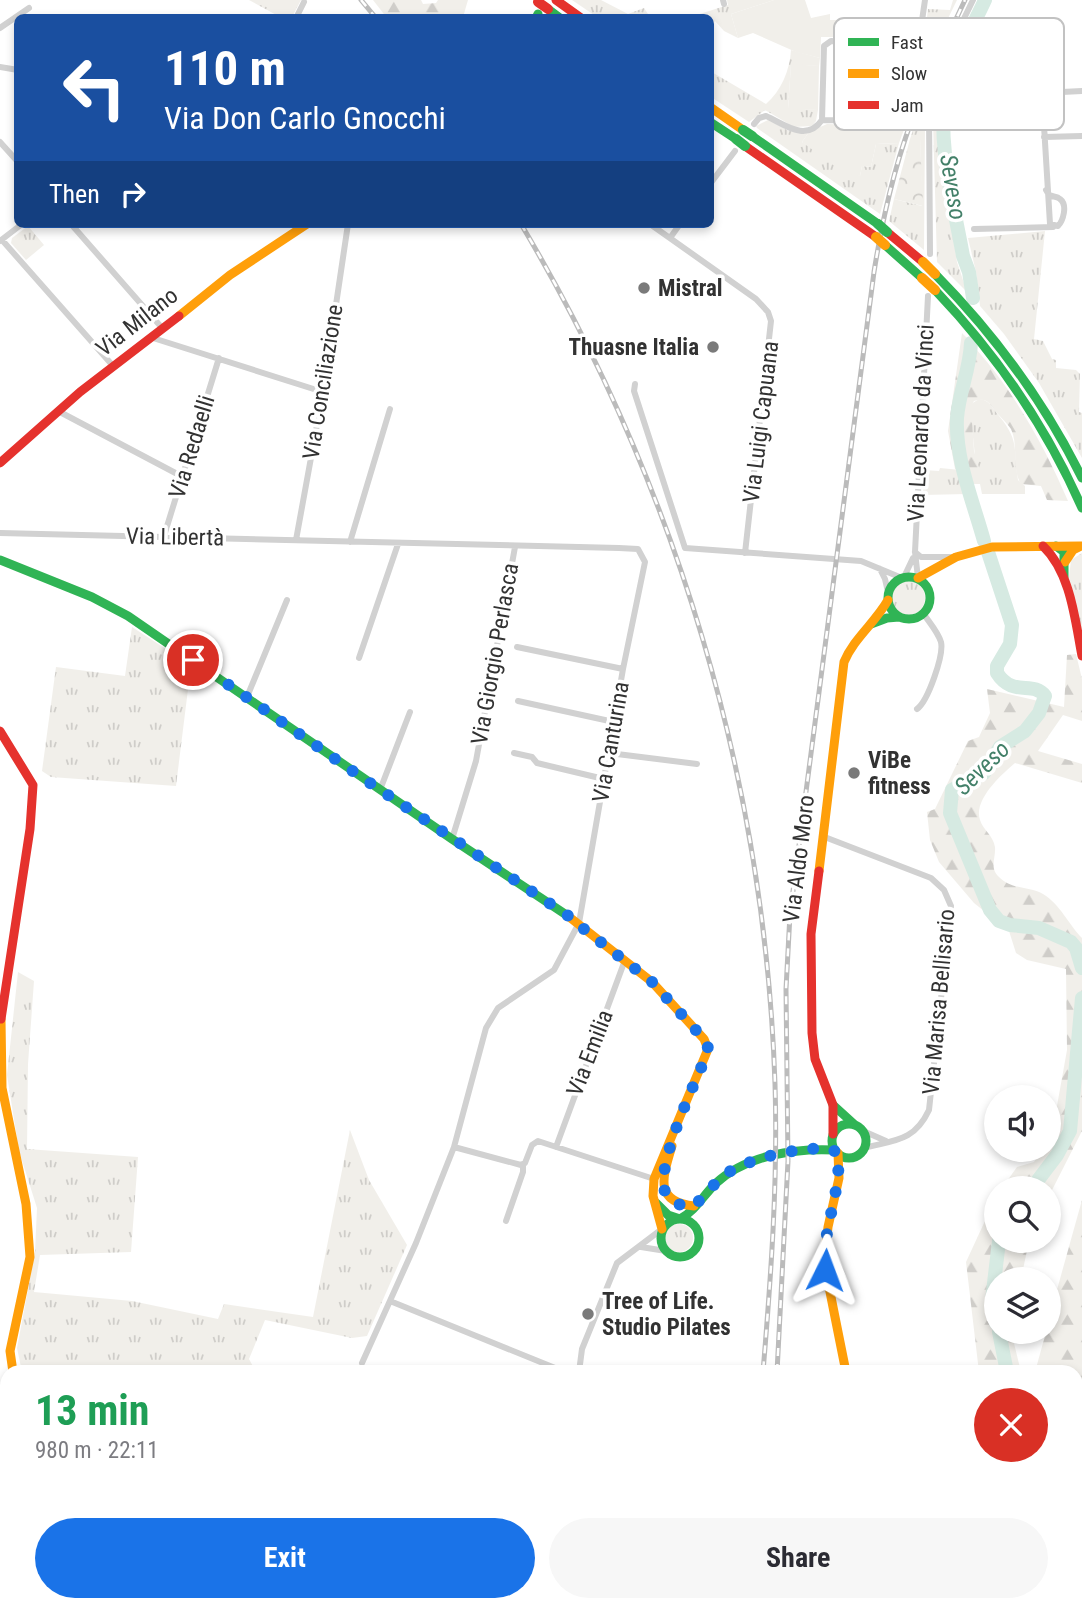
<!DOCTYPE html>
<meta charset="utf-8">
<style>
:root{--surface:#fff;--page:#f7f7f7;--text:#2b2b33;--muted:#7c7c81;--accent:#1a73e8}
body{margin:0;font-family:"Roboto Condensed",sans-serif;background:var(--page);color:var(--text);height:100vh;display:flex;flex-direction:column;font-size:26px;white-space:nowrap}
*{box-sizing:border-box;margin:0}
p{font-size:23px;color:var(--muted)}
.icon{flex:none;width:38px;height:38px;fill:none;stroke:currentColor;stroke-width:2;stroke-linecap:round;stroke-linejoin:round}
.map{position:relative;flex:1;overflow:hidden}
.panel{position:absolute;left:0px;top:1365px;width:1083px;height:247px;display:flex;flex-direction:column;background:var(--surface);border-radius:21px 21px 0 0;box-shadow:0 4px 10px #0003}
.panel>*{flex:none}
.top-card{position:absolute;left:14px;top:14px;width:700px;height:214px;border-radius:10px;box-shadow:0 4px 10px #0003;background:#1a4fa0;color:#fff;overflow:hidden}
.fabs{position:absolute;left:984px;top:1085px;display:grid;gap:14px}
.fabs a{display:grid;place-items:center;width:77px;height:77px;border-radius:50%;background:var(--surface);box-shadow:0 4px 10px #0003;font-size:35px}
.pin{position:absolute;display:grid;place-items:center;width:60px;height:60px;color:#fff;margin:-30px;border:4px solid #fff;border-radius:50%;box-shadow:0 2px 7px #0007}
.me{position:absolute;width:77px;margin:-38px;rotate:3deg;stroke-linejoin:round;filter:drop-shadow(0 0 5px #0008)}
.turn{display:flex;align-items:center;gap:24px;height:147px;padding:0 35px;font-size:32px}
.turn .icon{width:91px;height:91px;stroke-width:2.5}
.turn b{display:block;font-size:49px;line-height:60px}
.then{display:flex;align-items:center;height:66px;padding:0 35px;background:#0003;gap:14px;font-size:26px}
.round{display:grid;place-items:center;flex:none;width:74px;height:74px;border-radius:37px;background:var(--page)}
.summary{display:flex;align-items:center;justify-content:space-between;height:119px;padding:0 35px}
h1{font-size:42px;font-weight:700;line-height:52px;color:#1e9e55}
.action{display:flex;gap:14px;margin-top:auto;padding:14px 35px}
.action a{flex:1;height:80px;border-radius:42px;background:var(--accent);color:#fff;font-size:28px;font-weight:700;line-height:80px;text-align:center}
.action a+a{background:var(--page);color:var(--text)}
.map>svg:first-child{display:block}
.grass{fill:url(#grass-tufts)}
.forest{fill:url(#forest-firs)}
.park{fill:url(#park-crowns)}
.garden{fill:#f1efea}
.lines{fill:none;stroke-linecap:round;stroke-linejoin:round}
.river{stroke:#d6eae2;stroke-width:14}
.street{stroke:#d1d1d1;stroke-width:6}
.fast{stroke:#30b455;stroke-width:9}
.slow{stroke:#ff9f0a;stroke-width:9}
.jam{stroke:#e5322d;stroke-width:9}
.rail-casing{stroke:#bbb;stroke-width:5}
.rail{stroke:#fff;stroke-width:2.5;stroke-dasharray:8;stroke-linecap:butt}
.fast-bridge{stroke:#30b455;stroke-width:10}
.slow-bridge{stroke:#ff9f0a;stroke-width:10}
.jam-bridge{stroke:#e5322d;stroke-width:10}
.route{stroke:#1a73e8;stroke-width:12;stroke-dasharray:0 21.6}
.poi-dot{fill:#7a7a7a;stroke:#fff;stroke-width:2.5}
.labels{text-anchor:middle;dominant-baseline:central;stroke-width:7;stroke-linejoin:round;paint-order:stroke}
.poi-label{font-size:23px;font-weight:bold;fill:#323232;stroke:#fff;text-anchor:start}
.street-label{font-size:23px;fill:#323232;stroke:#fff}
.water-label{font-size:24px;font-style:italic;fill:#438069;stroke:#fff}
.key{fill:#fff;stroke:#c2c2c2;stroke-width:2}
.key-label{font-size:19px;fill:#323232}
</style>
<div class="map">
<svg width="1082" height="1611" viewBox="0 0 1082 1611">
<defs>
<pattern id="grass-tufts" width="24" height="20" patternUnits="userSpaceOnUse" patternTransform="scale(1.75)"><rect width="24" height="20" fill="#f1efea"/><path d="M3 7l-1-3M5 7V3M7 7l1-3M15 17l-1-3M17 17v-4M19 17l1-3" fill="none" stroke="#cfcdc9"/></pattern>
<pattern id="forest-firs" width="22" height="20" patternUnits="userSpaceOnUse" patternTransform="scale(1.75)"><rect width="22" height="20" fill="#f1efea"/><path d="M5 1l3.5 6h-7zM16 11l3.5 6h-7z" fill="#cfcdc9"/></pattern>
<pattern id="park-crowns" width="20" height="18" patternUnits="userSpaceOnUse" patternTransform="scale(1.75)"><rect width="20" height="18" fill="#f1efea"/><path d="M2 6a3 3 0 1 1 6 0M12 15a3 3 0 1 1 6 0" fill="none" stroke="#cfcdc9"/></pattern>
</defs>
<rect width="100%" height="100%" fill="#fff"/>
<path class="grass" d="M249,0H301L292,17H280Z
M572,0H601L628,14L644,8L650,17H597Z
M727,0H774L731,14L738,38L724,31L715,21L711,27L710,18H687L728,5Z
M953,0H957L937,41H924L928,9L950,10Z
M791,50L820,58L819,66L791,65L788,108L818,110L816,121L812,126L794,127L765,110L749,122L711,97L710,71L766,104C781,91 790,70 791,50Z
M938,98H941L943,161L949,206L957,262L967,292L937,262L933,121Z
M918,115L925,127L924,250L889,221L894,199L922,206L920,139H910Z
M768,120L789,131L809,132L802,142L860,176L862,166L871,167L876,144L899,143L880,214L757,128L756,126Z
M28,226L44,245L26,260L11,243L12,238Z
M1045,231L1034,339L1043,341L1052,359L1056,360V368L1076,370L1080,374L1079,412L1082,413V458L1039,383L1004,334L980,306L976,272L968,238Z
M979,399C989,400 990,405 996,412C1020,441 1013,445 1018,480L1025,486V494H982L980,484H978L970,409L971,404Z
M940,468L960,470L966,494L923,495L924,470L939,471Z
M1082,553V632L1069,577L1071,560Z
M891 598a17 17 0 1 1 34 0a17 17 0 1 1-34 0Z
M132,627L191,665L176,786L51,777L42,771L56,667L125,676Z
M18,972L34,981L28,1064L27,1149L138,1157L131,1252L40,1255L34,1292L132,1301L218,1319L224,1304L313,1317L350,1130L369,1180L407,1245L367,1336L352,1338L265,1320L249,1359L256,1372H22L17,1348L35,1252L37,1208L19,1151L7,1075Z
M665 1238a14 14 0 1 1 28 0a14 14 0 1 1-28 0Z"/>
<path class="forest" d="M373,0H421L423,4L436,3L438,0H468L463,17L387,18Z
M962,333L967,338L966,350L953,430L960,470L955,469L948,431Z
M976,349C1015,393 1045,447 1068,501L1047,500L1041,486L1021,484C1011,468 1019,446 1011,429C1007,423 1001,418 996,412C989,403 987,397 974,401L971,406L974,451L981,474L978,484H974L970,480C967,466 962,450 961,436C958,406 970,378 976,349Z
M1076,654L1082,679V721L1063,715L1038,751L1082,764V783L1015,763C1002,774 973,800 980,820C983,830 993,835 995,847C996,858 989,868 999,877C1012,890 1029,886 1043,894C1060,904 1069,925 1082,938V1131L1048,1198V1188H1002L1017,1167L1034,1162L1042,1150H1048L1049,1126L1055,1117L1067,1050L1066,969L1027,960L1016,953L1009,931L974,903L939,862L930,840L927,812L935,809L968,741L979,737L990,713L987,689L1064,707L1067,655Z
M996,1197V1241H1029L1021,1279H996V1332H1013V1339L1021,1372H979L966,1262Z
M1082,1200V1549H1076V1372H1035L1046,1332H1048V1322Z"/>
<path class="park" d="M910,139H920L923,206L894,199Z"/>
<path class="garden" d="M774,0H805L811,18L830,14V20H842L841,37H821L820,58L796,52L753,33L738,38L731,14Z
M791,64L819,66L818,110L788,109Z
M911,111L899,143L876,144L871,167L862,166L860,176L844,173L802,142L809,132L827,124L886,126Z"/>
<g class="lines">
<path class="river" d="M973,298L969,272L963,256C954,205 935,136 947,84C954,55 973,27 985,0
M971,343C970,369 959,392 957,418C955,459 973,501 984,541
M988,552L1012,625L1010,644L997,666V673C1013,698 1033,680 1045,696L1039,713L1025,731L1000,747L984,773L952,790L950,813L990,910L999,921L1010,925L1039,928L1071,942L1076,948L1082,968
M1032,1188L1057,1155L1070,1131L1082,998
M996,1323L992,1300L999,1241
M999,1332L1007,1372
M991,1611V1605"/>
<path class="street" d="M723,0L724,4
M925,0L911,96L912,103L923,110L928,117
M296,18L304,2
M0,28L29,8
M0,67L18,70
M912,103L896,117L886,121L822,120L824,46L831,41L919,46
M754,124L759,118L766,116C784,124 806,143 822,120
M1044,137L1082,136
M0,142L18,162
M710,184L735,151
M1046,190L1049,195C1053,197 1057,196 1060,199C1068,205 1063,221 1058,226L1050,224L1042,93L1082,91
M71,224L163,329
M650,224L756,299L768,312L771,321L745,553
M974,229L1053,227
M670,238L680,224
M2,240L114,367
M0,241L22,224
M930,254L929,111L942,64L973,0
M153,338L323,392
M635,384L634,391L685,548L861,561L902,578
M58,411L183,477
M0,533L619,548L638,549L645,562L623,669L579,923L554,970L498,1008L486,1028L454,1147L416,1243L362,1363
M164,536L219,358
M296,540L323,392L348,224
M350,542L390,409
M915,552L921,557H951
M880,569L885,579L888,592
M904,577L913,558
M918,578L915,552L928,296
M517,647L623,669
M359,658L398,544
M247,697L287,600
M518,701L614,722
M917,709C928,701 944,655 941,642C938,632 929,622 923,613
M514,753L532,757L537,763L604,779
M609,753L697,764
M380,790L410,712
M822,836L931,878L944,890L951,906L929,1110C914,1142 894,1140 864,1148
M452,839L476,761L515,547
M861,1130L886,1141
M454,1147L521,1165L525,1163L532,1145L538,1141L654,1179
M556,1147L625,960
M506,1221L523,1172V1165
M641,1247L666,1251
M390,1301L565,1372
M579,1372L582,1349L617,1263L662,1229
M304,1611L307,1605
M552,1611L553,1605"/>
<path class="fast" d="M548,9L560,18
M536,18L538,14
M710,122L736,139
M752,136L878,224
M885,245L922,278
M935,274C995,335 1044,401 1082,478
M935,290C997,355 1046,426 1082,508
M1056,546L1064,552V577
M0,560L92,597L128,616L452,839L568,916
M888 598a21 21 0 1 1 42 0a21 21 0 1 1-42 0Z
M871,624L887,618L899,617
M833,1105L855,1125
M832 1141a17 17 0 1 1 34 0a17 17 0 1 1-34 0Z
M656,1203L668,1215L680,1219C695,1211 703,1196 715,1184C746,1155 795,1148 835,1150
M661 1238a19 19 0 1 1 38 0a19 19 0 1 1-38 0Z
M40,1611L41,1605"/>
<path class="slow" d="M710,107L743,130
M179,316L230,275L307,224
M1065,562L1073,550L1081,546
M918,578L956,557L992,547L1080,546
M819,871L844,662C854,638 875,623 888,600
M568,916L652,982L704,1039L708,1049L654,1179L653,1196L662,1229
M1,1019L2,1088L26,1204L30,1257L10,1351L13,1372
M672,1146C663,1176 653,1202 694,1206
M838,1153L839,1178L828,1227L824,1262L846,1372
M890,1605L892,1611"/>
<path class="jam" d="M556,0L581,18
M745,146L876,237
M887,232L923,262
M0,463L80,392L179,316
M1043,546C1071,573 1075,620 1082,656
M0,731L33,785L30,829L1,1019
M819,871L811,934L812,1033L815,1059L833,1105V1134"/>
<defs>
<path id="rail" d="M361,0L376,18
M521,224C676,485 765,780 775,1084C778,1180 771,1276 763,1372
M777,1372L788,1161L786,989L790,914L874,272C883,215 896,158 918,104C932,69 949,34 965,0
M749,1611L750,1605"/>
</defs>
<use href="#rail" class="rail-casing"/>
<use href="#rail" class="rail"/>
<path class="fast-bridge" d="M743,130L752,136
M736,139L745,146
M878,224L887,232"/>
<path class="slow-bridge" d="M876,237L885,245
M923,262L935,274
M922,278L935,290"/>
<path class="jam-bridge" d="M538,2L548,9"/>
</g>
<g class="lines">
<path class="route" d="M193,660L364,779L579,923L580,926L652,982L704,1039L708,1045L707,1054C696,1081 653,1169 666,1194C672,1205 683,1206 694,1206C705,1195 716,1181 729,1172C747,1159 820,1140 838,1153C842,1193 821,1230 825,1270"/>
</g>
<g class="poi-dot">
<circle cx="644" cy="288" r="7"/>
<circle cx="713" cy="347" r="7"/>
<circle cx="854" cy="773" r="7"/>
<circle cx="588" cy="1314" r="7"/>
</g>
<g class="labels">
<g class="poi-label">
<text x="658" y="288">Mistral</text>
<text x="699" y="347" text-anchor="end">Thuasne Italia</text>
<text x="868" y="760">ViBe<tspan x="868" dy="26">fitness</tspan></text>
<text x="602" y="1301">Tree of Life.<tspan x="602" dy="26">Studio Pilates</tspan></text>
</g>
<g class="street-label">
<text transform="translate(137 322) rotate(-38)">Via Milano</text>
<text transform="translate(323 382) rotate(-81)">Via Conciliazione</text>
<text transform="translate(761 422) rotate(-83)">Via Luigi Capuana</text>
<text transform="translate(921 423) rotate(-87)">Via Leonardo da Vinci</text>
<text transform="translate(192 447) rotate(-73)">Via Redaelli</text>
<text transform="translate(175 537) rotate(1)">Via Libertà</text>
<text transform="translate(495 654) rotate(-80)">Via Giorgio Perlasca</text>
<text transform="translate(611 742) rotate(-80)">Via Canturina</text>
<text transform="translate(799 859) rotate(-83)">Via Aldo Moro</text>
<text transform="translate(939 1002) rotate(-85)">Via Marisa Bellisario</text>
<text transform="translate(590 1053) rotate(-69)">Via Emilia</text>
</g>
<g class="water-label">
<text transform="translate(953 187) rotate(81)">Seveso</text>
<text transform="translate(982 768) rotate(-44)">Seveso</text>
</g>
</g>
<rect x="834" y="18" width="230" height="112" rx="10" class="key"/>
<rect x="848" y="38" width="31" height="8" fill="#30b455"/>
<rect x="848" y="69" width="31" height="9" fill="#ff9f0a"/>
<rect x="848" y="101" width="31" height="8" fill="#e5322d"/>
<g class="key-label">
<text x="891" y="49">Fast</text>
<text x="891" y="80">Slow</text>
<text x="891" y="112">Jam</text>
</g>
</svg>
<div class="fabs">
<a><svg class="icon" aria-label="sound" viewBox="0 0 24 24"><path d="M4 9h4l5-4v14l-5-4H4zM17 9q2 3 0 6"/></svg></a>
<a><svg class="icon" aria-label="search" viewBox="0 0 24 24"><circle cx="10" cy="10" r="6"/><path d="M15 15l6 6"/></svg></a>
<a><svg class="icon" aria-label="layers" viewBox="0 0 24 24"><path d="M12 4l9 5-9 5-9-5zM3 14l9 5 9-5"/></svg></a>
</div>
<div class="pin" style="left:193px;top:660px;background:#d93025"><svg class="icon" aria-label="arrive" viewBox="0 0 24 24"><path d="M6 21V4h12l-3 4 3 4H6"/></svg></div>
<svg class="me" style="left:825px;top:1270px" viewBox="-20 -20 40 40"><path d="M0-17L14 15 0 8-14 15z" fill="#1a73e8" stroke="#fff" stroke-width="4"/></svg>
<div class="top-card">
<div class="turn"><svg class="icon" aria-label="left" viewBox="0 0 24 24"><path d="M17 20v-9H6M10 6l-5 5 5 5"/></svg><div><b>110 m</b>Via Don Carlo Gnocchi</div></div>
<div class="then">Then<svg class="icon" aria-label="right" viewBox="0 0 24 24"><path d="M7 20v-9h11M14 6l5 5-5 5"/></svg></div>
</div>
<section class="panel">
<div class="summary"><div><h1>13 min</h1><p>980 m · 22:11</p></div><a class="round" style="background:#d93025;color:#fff"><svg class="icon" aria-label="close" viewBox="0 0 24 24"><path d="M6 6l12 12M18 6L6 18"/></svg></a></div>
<div class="action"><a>Exit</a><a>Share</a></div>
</section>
</div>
